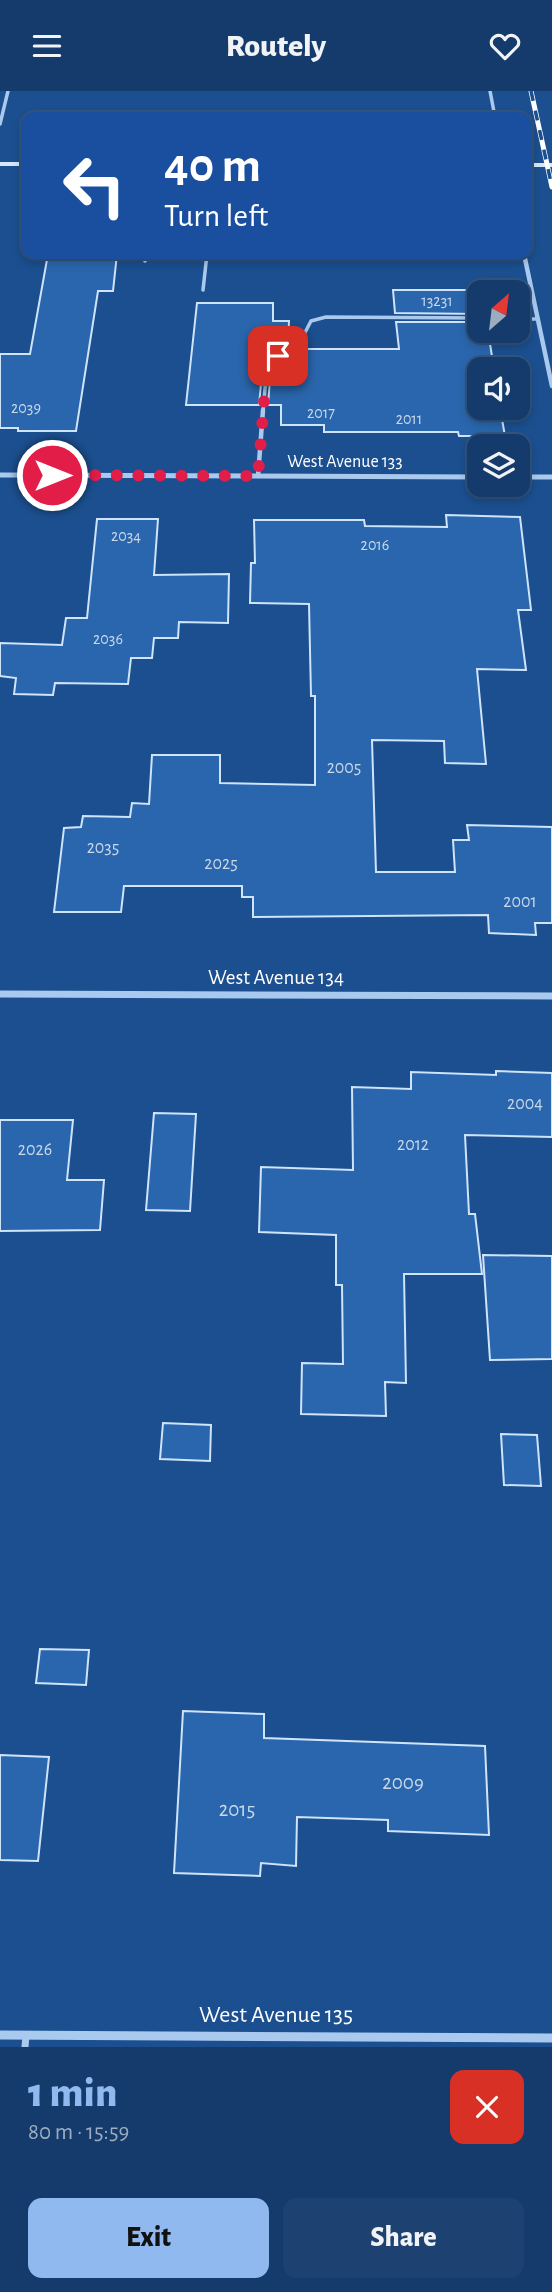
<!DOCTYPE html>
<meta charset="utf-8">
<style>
:root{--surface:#143b6b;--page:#1d4271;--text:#f1f3f6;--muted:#9dadc1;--line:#33557e;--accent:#90b9f0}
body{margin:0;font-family:"Alegreya Sans",sans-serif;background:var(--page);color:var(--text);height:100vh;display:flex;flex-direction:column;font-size:26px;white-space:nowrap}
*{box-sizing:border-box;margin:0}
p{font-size:23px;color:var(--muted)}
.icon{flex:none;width:38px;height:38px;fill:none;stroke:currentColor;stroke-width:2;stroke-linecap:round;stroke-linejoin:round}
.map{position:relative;height:1956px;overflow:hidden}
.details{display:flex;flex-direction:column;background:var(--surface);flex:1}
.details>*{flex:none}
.guide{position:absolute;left:21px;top:21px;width:511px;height:147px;border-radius:14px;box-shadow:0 4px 10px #0003,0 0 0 2px var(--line);background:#1a4fa0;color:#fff;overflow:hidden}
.needle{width:46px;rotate:28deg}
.controls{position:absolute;left:467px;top:189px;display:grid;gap:14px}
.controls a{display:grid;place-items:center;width:63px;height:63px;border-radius:14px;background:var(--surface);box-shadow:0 4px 10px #0003,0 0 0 2px var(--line);font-size:35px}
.pin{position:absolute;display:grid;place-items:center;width:60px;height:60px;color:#fff;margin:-30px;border-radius:14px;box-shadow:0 4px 10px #0006}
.me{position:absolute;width:77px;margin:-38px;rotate:90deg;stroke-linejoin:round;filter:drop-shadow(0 0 5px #0008)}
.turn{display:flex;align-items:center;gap:24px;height:147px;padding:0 28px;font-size:32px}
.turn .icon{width:91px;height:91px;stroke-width:2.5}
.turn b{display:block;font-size:49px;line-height:60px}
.round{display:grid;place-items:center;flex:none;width:74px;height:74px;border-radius:14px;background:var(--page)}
.head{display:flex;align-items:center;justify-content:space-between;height:119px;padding:0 28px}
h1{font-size:42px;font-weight:800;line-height:52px;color:var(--accent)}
.cta{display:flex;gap:14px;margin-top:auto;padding:14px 28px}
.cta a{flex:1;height:80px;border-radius:14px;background:var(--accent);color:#111;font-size:28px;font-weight:800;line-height:80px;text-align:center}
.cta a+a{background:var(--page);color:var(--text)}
header{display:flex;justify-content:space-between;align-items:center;height:91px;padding:0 28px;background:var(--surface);font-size:32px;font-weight:800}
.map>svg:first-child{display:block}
.building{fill:#2a66ad;stroke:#cfe3fa;stroke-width:2}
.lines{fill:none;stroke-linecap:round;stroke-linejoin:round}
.service-far2{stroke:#a9c9ee;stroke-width:3.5}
.service-far1{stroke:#a9c9ee;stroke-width:4.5}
.service{stroke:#a9c9ee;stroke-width:7}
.minor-far3{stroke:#a9c9ee;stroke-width:4.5}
.minor-far2{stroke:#a9c9ee;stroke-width:5}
.minor-far1{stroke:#a9c9ee;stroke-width:7}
.minor{stroke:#a9c9ee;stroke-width:9}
.secondary{fill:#d6e6fa;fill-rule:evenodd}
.rail-casing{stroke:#fff;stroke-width:5}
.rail{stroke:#1b4f8f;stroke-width:3.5;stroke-dasharray:10;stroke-linecap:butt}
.route{stroke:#e11d48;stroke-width:12;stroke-dasharray:0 21.6}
.labels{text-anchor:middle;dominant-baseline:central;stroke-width:7;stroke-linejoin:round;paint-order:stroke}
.far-number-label{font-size:16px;fill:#cad9ea}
.far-street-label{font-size:18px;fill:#fff;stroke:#1b4f8f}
.number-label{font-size:18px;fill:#cad9ea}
.street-label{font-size:21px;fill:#fff;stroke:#1b4f8f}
.near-number-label{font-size:21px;fill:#cad9ea}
.near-street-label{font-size:24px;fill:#fff;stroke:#1b4f8f}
</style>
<header><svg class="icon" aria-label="menu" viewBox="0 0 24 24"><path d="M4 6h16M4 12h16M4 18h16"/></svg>Routely<svg class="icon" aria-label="heart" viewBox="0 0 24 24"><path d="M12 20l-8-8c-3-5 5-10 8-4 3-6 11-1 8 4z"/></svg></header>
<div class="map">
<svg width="552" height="1956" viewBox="0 0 552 1956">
<rect width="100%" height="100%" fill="#1b4f8f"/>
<path class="building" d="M48,163H117L113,200H98L76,340H18V337H0V263H30Z
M393,199H481L480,223L395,222Z
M197,212H273V230H289L288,254L263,272L259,314H186Z
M396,231H480V240H488L494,278H480V317H500L505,345H459L458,341H324V334H281V314H268L271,276L298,258H399Z
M446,424L520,426L531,519H518L526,579L477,578L486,673L445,672L444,650L372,649L376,781H455L453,749H469L467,734L552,736V832H535L536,844L489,842L488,824L253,826V806H242V795H124L121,821H54L64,737L81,736L83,725L130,726L132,712L149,713L152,664H220V692L315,694V605H311L309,513L250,512L251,472H255L254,429H364L365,435L447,436Z
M97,428H158L154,484L229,483L228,532L179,531L178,547H154L152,567H131L128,593L55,592L53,604L14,603L16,587L0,585V552L62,554L66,527H87Z
M496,980L552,982V1046L465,1044L469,1123H475L482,1183H404L406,1292L385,1291L386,1325L301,1323L302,1272L343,1273L342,1194H336V1144L259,1141L261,1076L353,1079L352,996L411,998V981L496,984Z
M154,1022L196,1023L190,1120L146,1119Z
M0,1029H73L67,1089H104L100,1139L0,1140Z
M483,1164L552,1165V1268L490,1269Z
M163,1332L211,1334L210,1370L160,1368Z
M501,1343L537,1344L541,1395L504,1394Z
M40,1558L89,1559L86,1594L36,1592Z
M183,1620L264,1623V1647L485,1655L489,1744L388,1740V1729L297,1726L296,1775L261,1772L260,1785L174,1782Z
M0,1664L49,1666L38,1770L0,1769Z"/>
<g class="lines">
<path class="service-far2" d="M490,0L495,26
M0,33L8,0
M145,170L146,163
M203,199L207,163
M518,228H538
M263,321L267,274L300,251L311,230L326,226L480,227"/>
<path class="service-far1" d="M258,385L263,319"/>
<path class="service" d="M25,1956L26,1944"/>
<path class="minor-far3" d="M524,163L552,295"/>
<path class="minor-far2" d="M0,384L480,386
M518,386H552"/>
<path class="minor-far1" d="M0,903L552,905"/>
<path class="minor" d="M0,1944L552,1947"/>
<path class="secondary" d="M0,71H26V75H0Z
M527,72H552V76H527Z"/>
<defs>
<path id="rail" d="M531,0L552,96"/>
</defs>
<use href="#rail" class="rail-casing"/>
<use href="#rail" class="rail"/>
</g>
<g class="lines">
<path class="route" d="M52,384L258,385L267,274L278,265"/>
</g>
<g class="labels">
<g class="far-number-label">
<text x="437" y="210">13231</text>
<text x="26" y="317">2039</text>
<text x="321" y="322">2017</text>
<text x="409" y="328">2011</text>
<text x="126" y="445">2034</text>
<text x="375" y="454">2016</text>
<text x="108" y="548">2036</text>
</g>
<g class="far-street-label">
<text x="345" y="371">West Avenue 133</text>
</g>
<g class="number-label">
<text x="344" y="677">2005</text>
<text x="103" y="757">2035</text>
<text x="221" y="773">2025</text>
<text x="520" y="811">2001</text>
<text x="525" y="1013">2004</text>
<text x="413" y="1054">2012</text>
<text x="35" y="1059">2026</text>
</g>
<g class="street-label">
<text x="276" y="886">West Avenue 134</text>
</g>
<g class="near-number-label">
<text x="403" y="1691">2009</text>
<text x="237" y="1718">2015</text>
</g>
<g class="near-street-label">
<text x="276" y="1924">West Avenue 135</text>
</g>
</g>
</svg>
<div class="controls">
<a><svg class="needle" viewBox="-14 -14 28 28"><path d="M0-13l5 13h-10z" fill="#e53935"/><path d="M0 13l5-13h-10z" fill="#9dadc1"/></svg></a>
<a><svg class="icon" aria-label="sound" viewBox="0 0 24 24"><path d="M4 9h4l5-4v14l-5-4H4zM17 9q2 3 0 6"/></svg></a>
<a><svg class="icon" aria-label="layers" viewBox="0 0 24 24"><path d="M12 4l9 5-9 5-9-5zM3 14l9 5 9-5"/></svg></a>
</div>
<div class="pin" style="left:278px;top:265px;background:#d93025"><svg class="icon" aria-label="arrive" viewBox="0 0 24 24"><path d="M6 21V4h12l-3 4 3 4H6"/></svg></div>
<svg class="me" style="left:52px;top:384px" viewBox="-20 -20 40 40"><circle r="17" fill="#e11d48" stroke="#fff" stroke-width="3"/><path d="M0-11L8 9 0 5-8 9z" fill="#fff"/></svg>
<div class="guide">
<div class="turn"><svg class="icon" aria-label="left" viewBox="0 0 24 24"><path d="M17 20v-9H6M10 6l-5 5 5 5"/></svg><div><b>40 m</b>Turn left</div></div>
</div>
</div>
<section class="details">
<div class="head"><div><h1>1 min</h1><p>80 m · 15:59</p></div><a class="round" style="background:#d93025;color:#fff"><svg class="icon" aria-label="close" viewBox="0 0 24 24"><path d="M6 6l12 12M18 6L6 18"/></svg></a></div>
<div class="cta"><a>Exit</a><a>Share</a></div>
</section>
